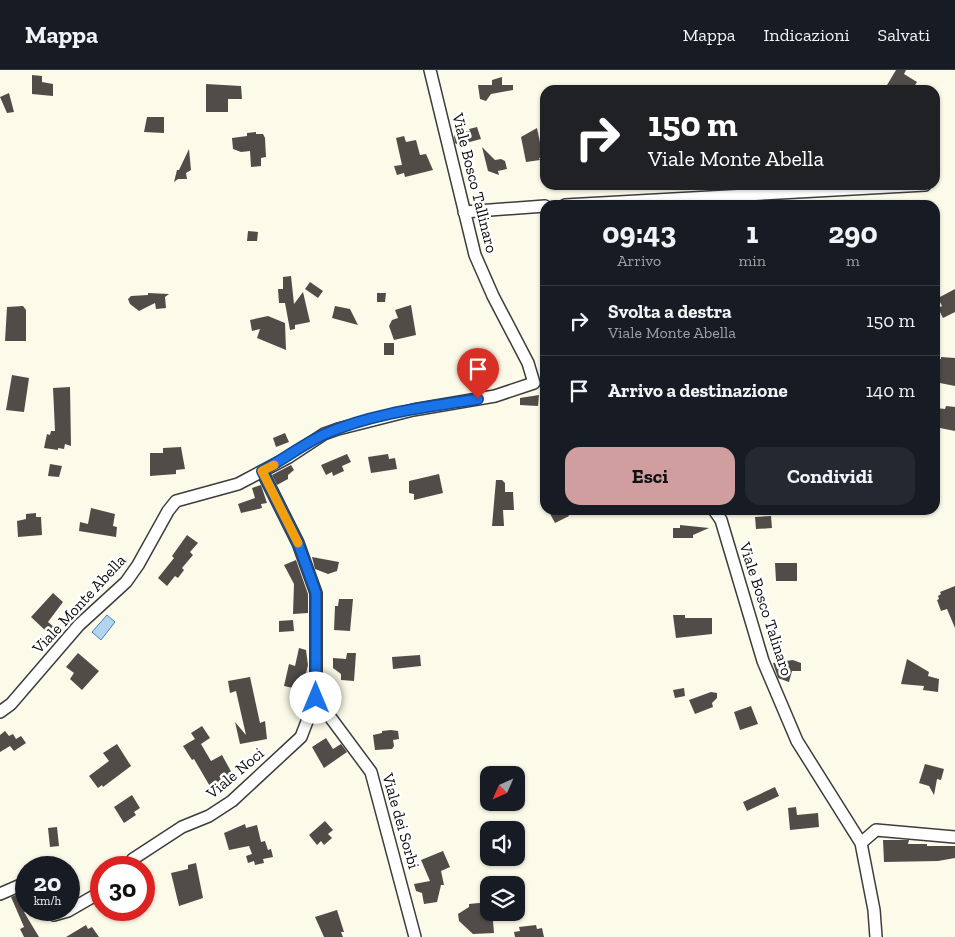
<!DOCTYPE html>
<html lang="it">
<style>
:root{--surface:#171b24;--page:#242831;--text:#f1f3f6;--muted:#9ea1a6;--line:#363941;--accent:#d09e9f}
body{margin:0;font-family:"Zilla Slab",serif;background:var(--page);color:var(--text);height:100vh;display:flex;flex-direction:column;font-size:19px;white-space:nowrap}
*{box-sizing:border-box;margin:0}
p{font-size:16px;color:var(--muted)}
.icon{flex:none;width:28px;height:28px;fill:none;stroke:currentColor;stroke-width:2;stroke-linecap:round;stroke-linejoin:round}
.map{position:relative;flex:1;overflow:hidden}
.sheet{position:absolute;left:540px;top:130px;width:400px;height:315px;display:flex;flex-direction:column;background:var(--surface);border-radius:15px;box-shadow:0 1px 4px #0004}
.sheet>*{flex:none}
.top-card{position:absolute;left:540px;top:15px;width:400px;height:105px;border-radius:15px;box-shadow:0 1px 4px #0004;background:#202124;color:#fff;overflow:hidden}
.needle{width:32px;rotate:225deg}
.tools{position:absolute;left:480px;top:696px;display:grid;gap:10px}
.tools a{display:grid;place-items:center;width:45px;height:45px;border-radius:10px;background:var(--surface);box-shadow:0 1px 4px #0004;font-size:25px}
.speed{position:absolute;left:15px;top:786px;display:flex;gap:10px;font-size:25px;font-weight:700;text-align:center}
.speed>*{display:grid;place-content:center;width:65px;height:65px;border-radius:50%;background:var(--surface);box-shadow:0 1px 4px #0004;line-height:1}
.speed small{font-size:12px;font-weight:400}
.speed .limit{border:8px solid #d22;background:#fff;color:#111}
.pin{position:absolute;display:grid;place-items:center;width:42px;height:42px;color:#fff;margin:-51px -21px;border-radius:50% 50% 50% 0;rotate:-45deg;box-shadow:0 0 5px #0007}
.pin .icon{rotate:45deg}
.me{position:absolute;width:55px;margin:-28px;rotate:0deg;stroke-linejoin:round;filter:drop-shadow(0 0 4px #0008)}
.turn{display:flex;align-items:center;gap:18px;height:105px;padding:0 25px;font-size:22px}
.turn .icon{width:65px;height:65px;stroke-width:2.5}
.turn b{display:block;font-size:35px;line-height:42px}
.eta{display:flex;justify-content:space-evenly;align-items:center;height:85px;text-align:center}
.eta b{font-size:30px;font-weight:800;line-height:35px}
.primary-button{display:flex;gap:10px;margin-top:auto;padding:10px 25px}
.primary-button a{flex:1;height:58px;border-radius:15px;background:var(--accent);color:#111;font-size:20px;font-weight:800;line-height:58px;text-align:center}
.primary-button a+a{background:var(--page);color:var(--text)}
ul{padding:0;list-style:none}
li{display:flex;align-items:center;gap:15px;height:70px;padding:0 25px;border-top:1px solid var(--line)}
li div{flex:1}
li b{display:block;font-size:19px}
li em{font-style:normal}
header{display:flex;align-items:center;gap:30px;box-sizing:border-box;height:70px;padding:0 25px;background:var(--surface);border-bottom:1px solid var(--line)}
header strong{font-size:24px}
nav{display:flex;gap:28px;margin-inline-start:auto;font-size:18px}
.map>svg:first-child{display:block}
.water{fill:#b4d4ed;stroke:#4584bb}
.building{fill:#514c48}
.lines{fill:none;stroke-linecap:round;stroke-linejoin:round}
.minor-casing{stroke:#3d3d3d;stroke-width:14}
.minor{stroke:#fff;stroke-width:11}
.route-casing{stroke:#114b97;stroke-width:12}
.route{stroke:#1a73e8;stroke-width:9}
.slow{stroke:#f59e0b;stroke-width:9}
.labels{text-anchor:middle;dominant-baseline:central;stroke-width:5;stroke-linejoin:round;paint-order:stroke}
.street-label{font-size:16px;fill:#0a0a0a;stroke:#fff}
</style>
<header>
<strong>Mappa</strong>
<nav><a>Mappa</a><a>Indicazioni</a><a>Salvati</a></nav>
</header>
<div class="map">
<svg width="955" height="867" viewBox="0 0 955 867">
<rect width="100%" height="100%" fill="#fcfae9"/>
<path class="water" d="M107,545L115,552L101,570L92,562Z"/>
<path class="building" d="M896,0H906L904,4L917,12L912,20H884Z
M32,5L42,6V12L53,14V26L32,24Z
M502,7V15H513V20L491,24L486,31L480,29L478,15H492V10Z
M206,14L241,16L242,29H228V42H206Z
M9,23L14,42L7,43L0,27Z
M147,47H164V63L144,62Z
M477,57L481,69L458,75L455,73L454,67L456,61H470L469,59Z
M537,58L543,87L539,88L540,90L526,92L521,67Z
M256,62V64H263L265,68L266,87L261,88V96L251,97L250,81L241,82L233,79L232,68L247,66V63Z
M404,66L406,72L416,70L420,85L426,84L433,100L405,107L404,103L397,105L394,96L402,95L396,68Z
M482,77L495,90L501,89L505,91L507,99L498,101L499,105L488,101Z
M189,79L191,100L186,103L187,109H178L174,112L177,100H179Z
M248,161L258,162L257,171H247Z
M291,206L294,234L303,222L310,252L295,255V259L290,260L285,233H279L278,219H283V207Z
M310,212L323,221L318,228L305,219Z
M955,219V242L943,248L938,238L942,236L938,228Z
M148,223L169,224L165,227L166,238L156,239L155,233L139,241L130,234L128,229L131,226L148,225Z
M377,223H386L385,232H377Z
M411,235L416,265L394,270L389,256L392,250L398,248L395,240Z
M23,236L26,240V271H5L7,237Z
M335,236L350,239L358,255L332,248Z
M268,246L285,253L286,280L257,268L260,259L252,261L250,250Z
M384,273H394V285H384Z
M941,287L955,288V316L935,312V289H941Z
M12,305L29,308L24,342L6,340Z
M70,317L71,376L65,374L64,379L58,378V380L44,378L47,364L50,365L51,361H55L53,318Z
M539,325L538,336L520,335V328Z
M946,336L955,337V361L935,357V338L945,339Z
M285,363L289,372L276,377L273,368Z
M181,377L185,399L176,400V404L150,406V383H163V378Z
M347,384L351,392L342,396L344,401L333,406L332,402L326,405L321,395Z
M388,384L389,389L395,388L397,399L371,403L368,387Z
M50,394L62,396L59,407L48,406Z
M291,395L294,400L288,405V409L277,415L272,405Z
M439,404L443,423L414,430V424L409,423V411Z
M496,410H502L505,413V422H513L514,440H503L504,456H492Z
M261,415L267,433L261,434L262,438L241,443L238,434L255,428L252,418Z
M91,438L115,444L113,456L117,457L116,467L79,461L80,452L88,454Z
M548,440H566L569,446L555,453Z
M36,443V447H41L42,465L18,467L17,451L26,449V444Z
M771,446L772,458L756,459L755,447Z
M680,455L709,458L693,465V468H673V458H680Z
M187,465L198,473L190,482L193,485L182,498L184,500L178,508L175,506L167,516L158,508L174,488L172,486Z
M312,487L339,492L337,501L328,504L315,499Z
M296,490L308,524V543L293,544L294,514L284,495Z
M775,493H797V511H776Z
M955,516V558L947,539L941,541L937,530L939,529L938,526L941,524L940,522Z
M53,523L63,532L48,552L55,558L49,564L31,547Z
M339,529H353L350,561L334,560L335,536H338Z
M673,545H685V548H712V564L676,568Z
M293,550L294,561L279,562V551Z
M299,578L306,580L308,595L302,620L284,616L289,594L295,596Z
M78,583L99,601L82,620L70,609L74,603L66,597Z
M347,583H356L354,611L341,610V604L333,598V588L346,589Z
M420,585L421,596L393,599L392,587Z
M907,589L929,602L928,606L939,609L938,622L923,620L924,616L901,614Z
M793,590L801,593V601H792L789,612L778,608L773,593Z
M250,607L260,653L265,651L267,669L240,674L235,652L246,665L236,621L230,623L228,611Z
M684,618L685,626L675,628L673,620Z
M711,622L717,623V628L712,633L713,637L695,644L689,630Z
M751,636L758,654L740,660L734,642Z
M202,656L210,668L201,674L211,691L222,685L233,705L211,718L194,689L192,690L183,676L195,669L191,663Z
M391,660L398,661L399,669L393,670L394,676L392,679L375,680L373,665L382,663V661Z
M5,661L9,666L13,664L16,669L21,666L26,673L14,681L10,676L0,682V665Z
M326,668L333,679L341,674L347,682L324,698L312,677Z
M117,674L131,696L103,717L102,715L98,718L89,706L109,691L103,683Z
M925,694L944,699L941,710L937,709L934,725L929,716L919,713Z
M775,717L779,726L747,741L743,732Z
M132,725L140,738L134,742L136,745L124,753L114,737Z
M796,737L797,745L818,743L819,757L790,760L788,738Z
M325,751L333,760L328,764L332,768L324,775L321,771L317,775L309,765Z
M245,754L246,758L257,755L261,772L265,771L268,780L271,779L273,787L263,789L264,793L255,795L254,791L248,793L246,786L252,784L249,776L229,780L224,763Z
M57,757L59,776L50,777L48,758Z
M883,770H909L908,774H927V776H955V788L938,791L884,792Z
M443,781L450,797L441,801L444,815H441L437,832L424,834L422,823L416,821L414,814L430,811L421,790Z
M196,793L203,828L179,836L171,803L188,799V795Z
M21,823L26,829V841L24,842L39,867H24L20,859L24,857L11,827Z
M489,832V842H504L505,850L493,851L494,863L473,864L459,851L458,844L469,837V834Z
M337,840L344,862H341L343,867H324L315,847Z
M86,855L88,859L92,857L99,867H66Z
M536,855L537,859L542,858L544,867H515L514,862L520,861L519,857Z"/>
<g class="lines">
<defs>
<path id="minor" d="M430,0L475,185L493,226L528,293L534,313
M565,135L925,115
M464,142L545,136
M262,401L298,473L316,523V628L371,702L415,867
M714,440L721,450L763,591L797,671L861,773L874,840L876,867
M0,642L11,634L79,555L126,512L138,495L168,441L176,431L238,414L289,387L324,364L338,359L413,340L495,326L534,313
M861,773L876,760L955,767
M126,798L133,789L182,757L209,746L232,731L301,667L316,628
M0,824L23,814L26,817
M46,840L54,845L68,841L101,822"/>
</defs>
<use href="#minor" class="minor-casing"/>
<use href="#minor" class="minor"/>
</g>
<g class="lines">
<defs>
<path id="route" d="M316,628V523L298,473L262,401C283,390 303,374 325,364C372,343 428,337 478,329"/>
</defs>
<use href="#route" class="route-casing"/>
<use href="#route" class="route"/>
<path class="slow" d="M274,395L262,401L298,473"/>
</g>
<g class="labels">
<g class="street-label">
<text transform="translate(475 113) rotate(76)">Viale Bosco Tallinaro</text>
<text transform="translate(79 534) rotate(-47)">Viale Monte Abella</text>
<text transform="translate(766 539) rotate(72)">Viale Bosco Talinaro</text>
<text transform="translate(235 703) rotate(-40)">Viale Noci</text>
<text transform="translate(401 751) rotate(74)">Viale dei Sorbi</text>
</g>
</g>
</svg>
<div class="tools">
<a><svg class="needle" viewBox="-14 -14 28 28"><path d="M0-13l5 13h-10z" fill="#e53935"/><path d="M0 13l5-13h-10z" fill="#9ea1a6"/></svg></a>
<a><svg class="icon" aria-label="sound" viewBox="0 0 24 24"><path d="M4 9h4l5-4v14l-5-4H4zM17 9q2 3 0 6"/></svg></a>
<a><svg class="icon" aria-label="layers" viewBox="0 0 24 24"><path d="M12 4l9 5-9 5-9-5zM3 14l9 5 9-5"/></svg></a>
</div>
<div class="speed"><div>20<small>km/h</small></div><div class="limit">30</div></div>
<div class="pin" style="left:478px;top:329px;background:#d93025"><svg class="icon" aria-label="arrive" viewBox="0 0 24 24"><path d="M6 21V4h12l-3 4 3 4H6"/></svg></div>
<svg class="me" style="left:316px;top:628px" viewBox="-20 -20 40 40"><circle r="19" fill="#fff"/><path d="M0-13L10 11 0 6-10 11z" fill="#1a73e8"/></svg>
<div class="top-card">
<div class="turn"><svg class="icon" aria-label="right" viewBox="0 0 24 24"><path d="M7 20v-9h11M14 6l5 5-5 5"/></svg><div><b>150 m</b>Viale Monte Abella</div></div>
</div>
<section class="sheet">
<div class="eta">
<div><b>09:43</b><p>Arrivo</p></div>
<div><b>1</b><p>min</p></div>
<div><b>290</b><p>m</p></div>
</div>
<ul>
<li><svg class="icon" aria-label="right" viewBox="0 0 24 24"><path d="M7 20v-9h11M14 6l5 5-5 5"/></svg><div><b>Svolta a destra</b><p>Viale Monte Abella</p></div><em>150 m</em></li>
<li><svg class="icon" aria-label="arrive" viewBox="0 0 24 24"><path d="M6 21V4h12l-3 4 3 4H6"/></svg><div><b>Arrivo a destinazione</b></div><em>140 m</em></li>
</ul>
<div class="primary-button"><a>Esci</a><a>Condividi</a></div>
</section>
</div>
